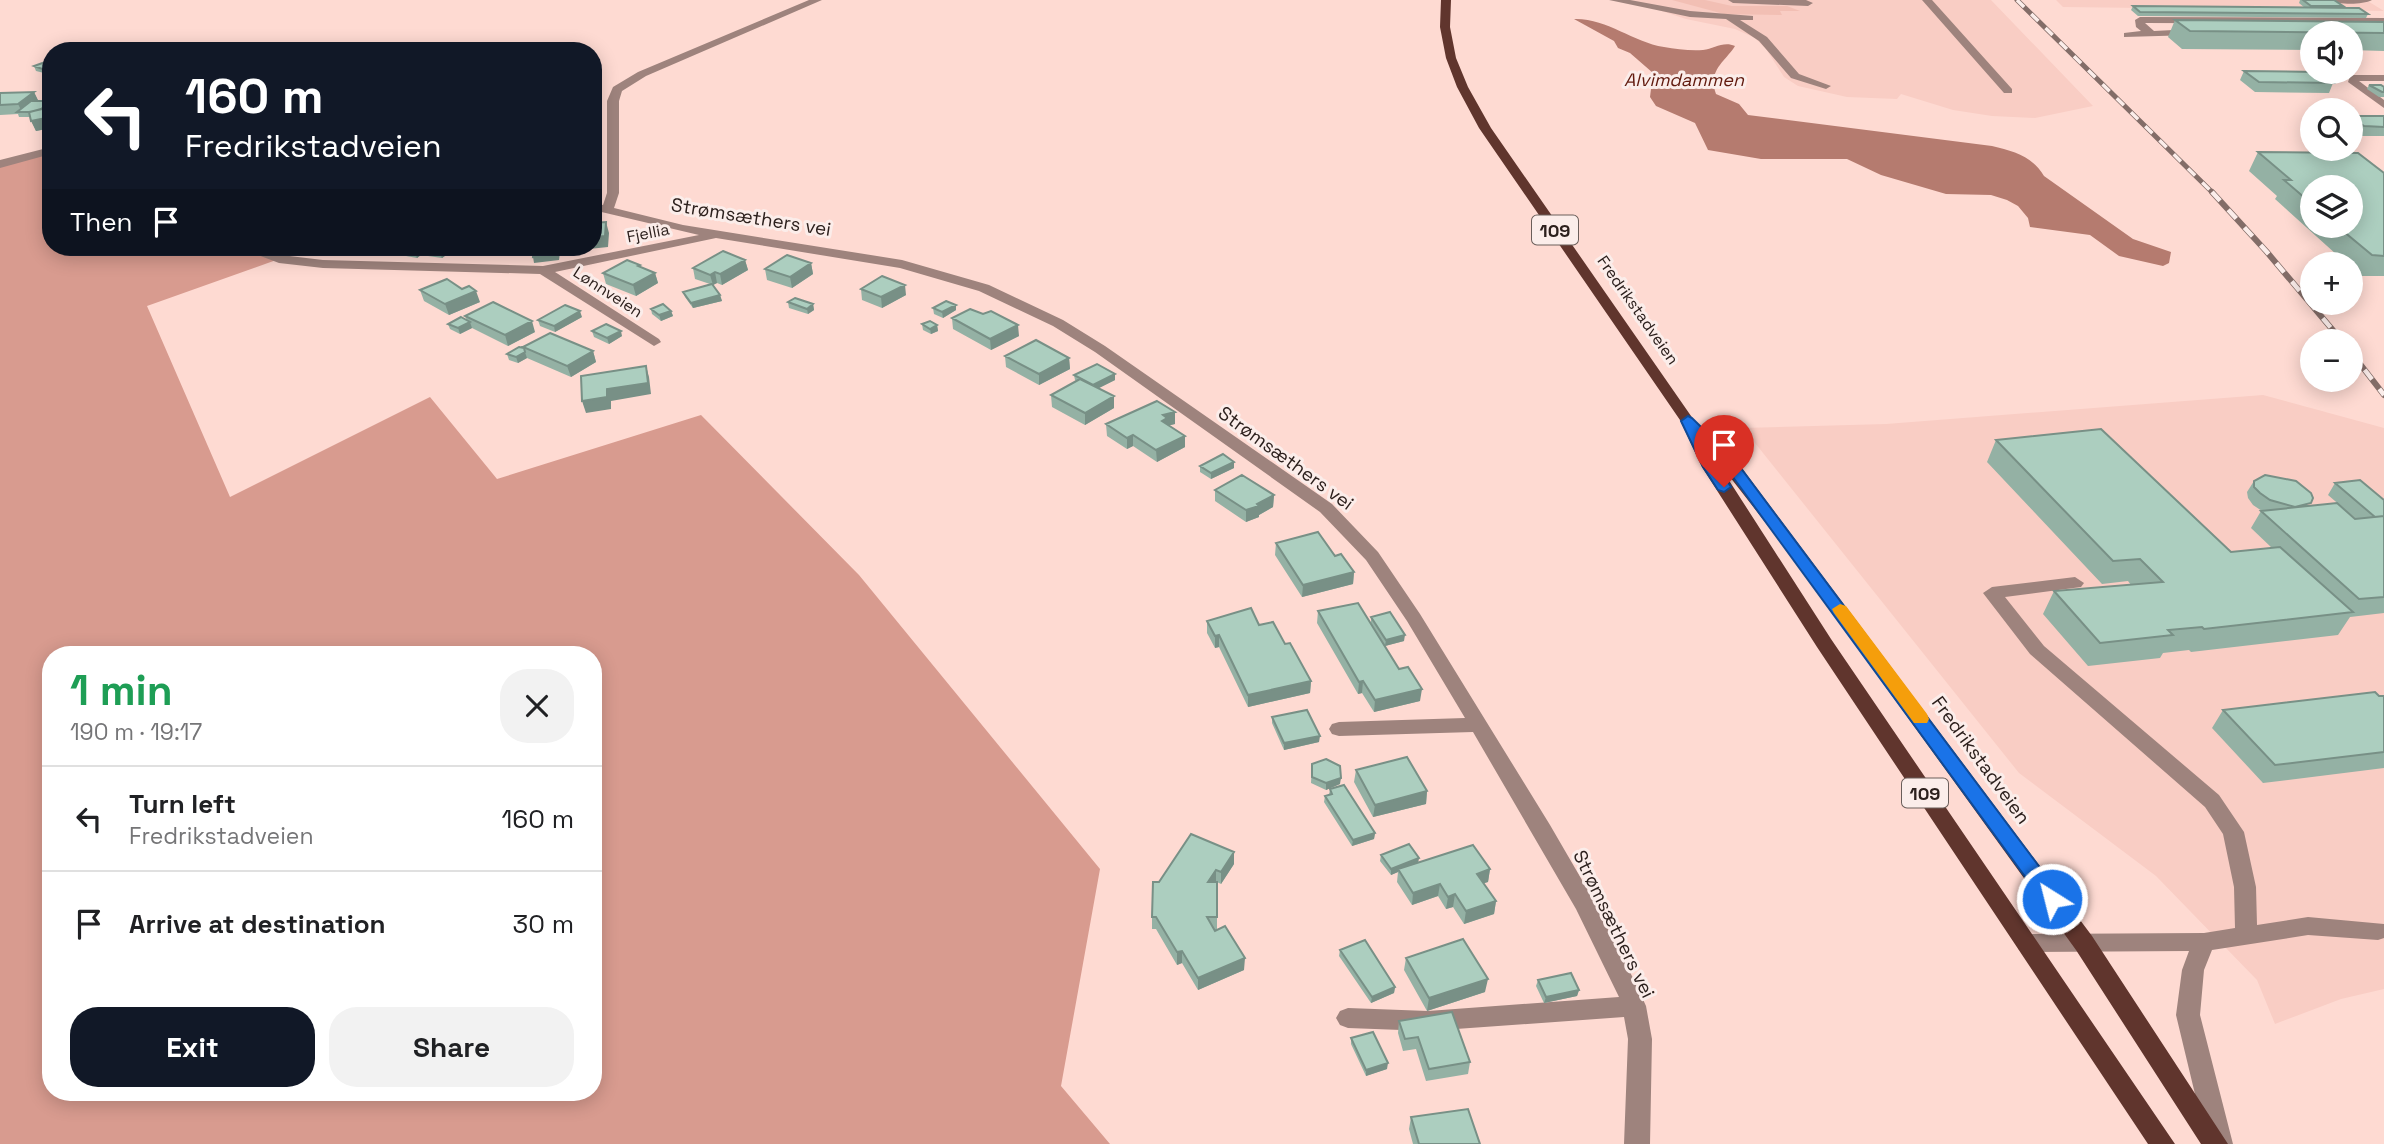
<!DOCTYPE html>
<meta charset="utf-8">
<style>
:root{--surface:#fff;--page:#f2f2f2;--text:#202124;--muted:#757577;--line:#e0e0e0;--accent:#111827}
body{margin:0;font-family:"Space Grotesk",sans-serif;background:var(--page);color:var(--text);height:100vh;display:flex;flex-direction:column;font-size:26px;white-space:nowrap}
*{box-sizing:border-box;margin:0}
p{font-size:23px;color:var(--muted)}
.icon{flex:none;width:38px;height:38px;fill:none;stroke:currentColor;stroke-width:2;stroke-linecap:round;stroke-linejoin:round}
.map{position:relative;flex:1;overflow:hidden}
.sheet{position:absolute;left:42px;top:646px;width:560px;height:455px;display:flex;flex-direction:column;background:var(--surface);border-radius:28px;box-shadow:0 4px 18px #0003}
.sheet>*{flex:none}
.top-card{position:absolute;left:42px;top:42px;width:560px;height:214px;border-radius:28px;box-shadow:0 4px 18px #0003;background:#111827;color:#fff;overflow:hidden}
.controls{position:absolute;left:2300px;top:21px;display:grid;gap:14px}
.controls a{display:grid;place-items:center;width:63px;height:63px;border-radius:50%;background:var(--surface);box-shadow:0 4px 18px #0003;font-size:35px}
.pin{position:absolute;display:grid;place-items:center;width:60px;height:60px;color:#fff;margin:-72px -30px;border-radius:50% 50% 50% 0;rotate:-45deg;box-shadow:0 0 7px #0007}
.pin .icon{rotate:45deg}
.me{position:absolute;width:77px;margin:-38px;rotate:324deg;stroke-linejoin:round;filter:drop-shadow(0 0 5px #0008)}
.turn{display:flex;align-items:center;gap:24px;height:147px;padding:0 28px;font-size:32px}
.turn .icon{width:91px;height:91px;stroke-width:2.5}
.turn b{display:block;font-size:49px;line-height:60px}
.then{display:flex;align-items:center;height:66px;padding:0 28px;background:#0003;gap:14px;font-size:26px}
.round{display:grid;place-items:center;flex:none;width:74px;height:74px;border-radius:28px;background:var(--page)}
.head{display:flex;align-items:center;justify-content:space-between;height:119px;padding:0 28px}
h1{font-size:42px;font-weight:700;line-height:52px;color:#1e9e55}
.button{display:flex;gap:14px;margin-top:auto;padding:14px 28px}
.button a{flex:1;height:80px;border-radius:28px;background:var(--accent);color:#fff;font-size:28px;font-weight:700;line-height:80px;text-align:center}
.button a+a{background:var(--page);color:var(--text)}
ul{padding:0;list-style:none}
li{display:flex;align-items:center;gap:21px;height:105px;padding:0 28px;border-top:2px solid var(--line)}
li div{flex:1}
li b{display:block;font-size:26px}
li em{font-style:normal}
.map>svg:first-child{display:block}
.built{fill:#f9cdc4}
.green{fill:#f2bfb4}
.forest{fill:#d89b8f;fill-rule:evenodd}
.water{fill:#b57b6f}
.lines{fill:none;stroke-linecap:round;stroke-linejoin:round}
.minor{fill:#9e837d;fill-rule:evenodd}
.major{fill:#60352d;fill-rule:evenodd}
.rail-far1-casing{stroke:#836d68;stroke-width:5}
.rail-casing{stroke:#836d68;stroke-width:6}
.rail-far1{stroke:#fbedea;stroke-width:3.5;stroke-dasharray:10;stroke-linecap:butt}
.rail{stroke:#fbedea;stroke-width:4.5;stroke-dasharray:12;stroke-linecap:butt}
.wall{fill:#94b1a4;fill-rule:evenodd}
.shaded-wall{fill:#789086}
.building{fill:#accebf;stroke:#789086;stroke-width:2}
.route{fill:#1a73e8;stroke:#114b97;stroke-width:2}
.slow{fill:#f59e0b}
.labels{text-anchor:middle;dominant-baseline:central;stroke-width:6;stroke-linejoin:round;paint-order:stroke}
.far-street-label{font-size:16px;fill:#2c201d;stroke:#fbedea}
.far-water-label{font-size:18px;font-style:italic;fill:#611a0e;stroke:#fbedea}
.shield{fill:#fbedea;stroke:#6a5e5a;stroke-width:2}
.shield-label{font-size:18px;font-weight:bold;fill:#2c201d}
.street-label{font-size:19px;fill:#2c201d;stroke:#fbedea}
</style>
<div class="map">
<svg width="2384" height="1144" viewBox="0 0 2384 1144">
<rect width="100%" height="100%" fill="#fedad2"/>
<path class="built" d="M1628,0H1991L2093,106L2035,118L1992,116L1953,110L1901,94L1897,99L1847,97L1798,86L1784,77L1766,49L1755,38L1735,29L1686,19Z
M2056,0H2366L2384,11L2063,7Z
M2263,395L2384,428V989L2341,999L2275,1024L2257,980L2156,876L2019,773L1743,428L1886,424Z"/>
<path class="green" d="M1672,0H1705L1732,6H1787L1800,11H1780L1782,15L1724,14Z"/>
<path class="forest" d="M51,150V247H244L279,259L147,306L230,497L430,397L497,479L701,415L859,575L1100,869L1061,1086L1110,1144H0V164ZM51,654H593V1092H51Z"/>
<path class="water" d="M1574,19C1607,18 1632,42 1664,47C1676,49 1690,51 1703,50C1714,49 1723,41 1735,46C1726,61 1707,70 1716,94L1739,104L1748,115L1992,146C2014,151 2033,157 2044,176L2133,239L2171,252L2169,263L2163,266L2119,256L2090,235L2030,227L2028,218L2018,206L2007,200L1991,195L1946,194L1881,175L1847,159H1761L1708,150L1695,123L1656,106L1650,97L1653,73L1630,53L1618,48L1614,41Z"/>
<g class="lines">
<path class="minor" d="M809,0H822L646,76L622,91L619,101V193L614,208L683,225L902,260L989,285L1063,320L1105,346L1332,504L1378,552L1420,614L1550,825L1593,899L1635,982L1646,1006L1652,1039L1650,1144H1624L1628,1039L1624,1017L1428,1031L1348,1028L1340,1025L1336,1018L1340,1011L1348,1008L1428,1011L1619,997L1576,909L1473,732L1339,736L1332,734L1329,729L1332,724L1339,722L1465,718L1407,621L1366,560L1320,512L1095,352L1053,326L979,291L900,268L716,238L555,272L659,339L661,342L654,346L540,274L323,268L279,263L237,247H256L281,255L323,260L543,266L699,235L593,210V202L603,205L607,193V101L613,87L638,72Z
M1609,0H1630L1690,11L1753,16V20H1740L1767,37L1799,74L1831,86L1826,89L1791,78L1759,41L1726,19L1690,17Z
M1728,0H1806L1813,3L1808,6L1733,3Z
M1922,0H1932L2012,89V93H2004Z
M2329,0H2372C2362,5 2339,5 2329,0Z
M2140,17L2384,18V24L2145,23L2154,31L2193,29L2198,32L2193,35L2124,37V33L2141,31L2136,27L2135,20Z
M2384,75V81H2359L2384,100V108L2348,82L2350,76L2354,75Z
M51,147V154L0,168V160Z
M2075,577L2084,583L2081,587L2005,597L2044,646L2219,795L2244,832L2256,887L2257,925L2308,917L2384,924V938L2378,940L2308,935L2212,950L2204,970L2200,1015L2233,1144H2207L2176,1015L2182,970L2189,951L2027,952L2019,950L2016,943L2019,936L2027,934L2204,933L2235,928L2234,887L2223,834L2205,807L2030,654L1983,593L1992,587Z"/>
<path class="major" d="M1441,0H1451L1450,27L1456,58L1468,87L1491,128L1698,426L1735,459L2092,936L2228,1144H2201L2076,950L1783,545L1712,454L1831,639L2175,1144H2148L1817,647L1702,467L1680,420L1479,128L1457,87L1446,58L1440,27Z"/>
<defs>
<path id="rail-far1" d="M2017,0L2214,194"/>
<path id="rail" d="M2212,192L2266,251L2342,341
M2350,351L2384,395"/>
</defs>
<use href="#rail-far1" class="rail-far1-casing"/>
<use href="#rail" class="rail-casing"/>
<use href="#rail-far1" class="rail-far1"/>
<use href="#rail" class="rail"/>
</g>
<path class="wall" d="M2300,0H2334L2343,6L2342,8L2368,14L2366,18L2138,16L2131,10L2133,6L2305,8L2299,3Z
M2175,20L2384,22V51L2350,50V33H2312V50L2182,49L2168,37Z
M51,60L48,74L36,71L34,66Z
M2244,71L2333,83L2329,93L2255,92L2240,80Z
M2369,85L2384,87V97H2379L2367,89Z
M34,92L38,101H51V128L36,131L30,117H19L18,114L0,115V93Z
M2350,116H2384V136H2359L2350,130Z
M2258,152L2384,173V276H2360L2350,267V264H2347L2275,199L2277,196L2249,171ZM2312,187L2350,226H2312Z
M372,247H458L442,258L421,255L417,258L373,250Z
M745,260L748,270L722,285L717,283L713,285L720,295L722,301L693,308L685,297L683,292L710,284L695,279L693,268Z
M811,263L813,274L792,288L767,280L765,269Z
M603,273H655L658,283L636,296L606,284Z
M861,289L906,295L882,308L862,300Z
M420,290L480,302L449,315L424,301Z
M788,302L813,304L814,310L808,314L789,308Z
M933,308L956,310L943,318L934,314Z
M651,309L671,311L673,316L661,321L652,314Z
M465,316L535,332L508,346L472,328L460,334L450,329L448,324L467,321Z
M582,317L555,332L540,326L538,320Z
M952,318L1019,336L991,350L953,329Z
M922,324L937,325L938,331L931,334L923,330Z
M592,331L622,336L609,344L594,337Z
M524,348L593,351L596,362L571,377L527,358L518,363L509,360L507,354Z
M1005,356L1069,358L1070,369L1039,385L1006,367Z
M1115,374V380L1099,388L1114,408L1085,425L1052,407L1051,395L1076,381L1075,380L1074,375Z
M1175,412V424L1169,425L1185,447L1157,462L1133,446L1127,449L1107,436L1106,424Z
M1996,440L2231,552L2272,548L2251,528L2261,511H2262L2253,505L2248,498L2247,492L2254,481L2309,506L2356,519L2328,495L2335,483L2384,500V613L2350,617L2338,635L2191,652L2189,650L2163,653L2160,658L2088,666L2043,614L2054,591L2131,585L2128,581L2102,584L1987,462Z
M1200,466L1234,468L1211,479L1200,472Z
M1215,490L1274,495L1273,507L1259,515V517L1246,522L1215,501Z
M1276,543L1354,572L1353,584L1302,597L1275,555Z
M1318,611L1399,669L1420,701L1374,712L1362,693L1358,694L1317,623Z
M1371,617L1404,641L1385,646L1371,623Z
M1207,621L1259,625L1285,644L1311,681L1310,693L1248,707L1219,647L1215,648L1207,633Z
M2379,696H2384V768L2263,783L2212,728L2223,710Z
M1272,717L1319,742L1284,750L1272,723Z
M1312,764L1340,784L1326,790L1311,783Z
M1356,770L1427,791L1426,804L1373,817L1354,782Z
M1330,789L1375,833L1374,839L1352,846L1324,802L1325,796L1329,795Z
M1381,855L1418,863L1490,869L1488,882L1483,883L1496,901L1494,914L1464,924L1453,907L1446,909L1438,896L1412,905L1397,882L1398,872L1391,875L1380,861Z
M1234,864L1221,884L1217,882V930H1215L1244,970L1198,990L1182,963L1177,965L1156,929H1152V917L1159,882Z
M1340,950L1395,987L1394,993L1371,1003L1339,956Z
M1406,958L1485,992L1427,1011L1404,970Z
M1538,980L1579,990L1577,996L1544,1003L1536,986Z
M1399,1021L1470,1062L1468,1074L1426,1081L1416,1049L1403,1051L1398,1033Z
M1351,1038L1387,1069L1366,1076L1351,1044Z
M1411,1117L1480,1144H1413L1409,1129Z"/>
<path class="shaded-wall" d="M51,68V73L48,74L45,70Z
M34,92L39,102L22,112L18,104Z
M51,117V128L36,131L31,121Z
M606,222L609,233L608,247L560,252L559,260L534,263L533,257L541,251L540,247H593V237Z
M413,247H418L421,255L417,258Z
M439,247H458L442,258L438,248Z
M745,260L748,270L722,285L720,274Z
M811,263L813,274L792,288L790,277Z
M715,272L717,283L713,285L710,275Z
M655,273L658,283L636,296L633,285Z
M905,285L906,295L882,308L881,297Z
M476,291L480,302L449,315L445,304Z
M720,295L722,301L693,308L691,303Z
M813,304L814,310L808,314L807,309Z
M956,305V310L943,318L942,312Z
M580,311L582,317L555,332L554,326Z
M671,311L673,316L661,321L659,315Z
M532,321L535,332L508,346L505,335Z
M470,322L472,328L460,334L458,328Z
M937,325L938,331L931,334L930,329Z
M1018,325L1019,336L991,350L990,339Z
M621,331L622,336L609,344L607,338Z
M593,351L596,362L571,377L567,366Z
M525,352L527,358L518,363L516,357Z
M1069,358L1070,369L1039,385V374Z
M646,366L649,377L651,394L611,401V409L586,413L582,401L607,389Z
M1115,374V380L1093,391V385Z
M1114,396V408L1085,425V413Z
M1175,412V424L1167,426L1162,432L1163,415Z
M1133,435V446L1127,449V438Z
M1185,436V447L1157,462L1156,450Z
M1234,462V468L1211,479V473Z
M1274,495L1273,507L1259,515V517L1246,522V510Z
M1354,572L1353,584L1302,597L1303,585Z
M1219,635V647L1215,648V636Z
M1405,635L1404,641L1385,646L1386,640Z
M1311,681L1310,693L1248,707V695Z
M1363,681L1362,693L1358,694L1359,682Z
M1422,689L1420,701L1374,712L1375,700Z
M1320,736L1319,742L1284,750V743Z
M1341,778L1340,784L1326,790V783Z
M1427,791L1426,804L1373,817L1375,805Z
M1375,833L1374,839L1352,846L1353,840Z
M1234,852V864L1221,884V872Z
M1419,858L1418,864L1398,869V872L1391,875V869Z
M1490,869L1488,882L1475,886L1477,874Z
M1216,870V882H1208Z
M1440,884L1438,896L1412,905L1413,893Z
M1455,894L1453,907L1446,909L1448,897Z
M1496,901L1494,914L1464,924L1466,911Z
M1182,951V963L1177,965V952Z
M1245,958L1244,970L1198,990V978Z
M1488,979L1485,992L1427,1011L1429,998Z
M1395,987L1394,993L1371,1003L1372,997Z
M1579,990L1577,996L1544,1003L1546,997Z
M1388,1063L1387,1069L1366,1076V1070Z"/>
<path class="building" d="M2303,0H2334L2343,6H2311Z
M2133,6L2359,8L2368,14L2140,12Z
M2175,20L2384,22V33L2190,31Z
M334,46L342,51H318Z
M89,47L103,51H79Z
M370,47L377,51H357Z
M51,60V68L45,70L34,66Z
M2244,71L2317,72L2333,83L2259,82Z
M2369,85H2381L2384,87V92H2382Z
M34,92L18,104L0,105V93Z
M31,101H51V102L41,109L30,112H17Z
M51,107V117L31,121L29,112Z
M2350,116H2384V127L2364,126Z
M2258,152L2358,153L2384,173V256L2372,255L2337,226H2350V187H2312V204L2284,180H2291Z
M606,222L605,236L593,237V223Z
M547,247H558V254L533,257L534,248Z
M723,251L745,260L720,274L715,272L710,275L693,268Z
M787,255L811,263L790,277L765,269Z
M627,260L640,265L638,266L655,273L633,285L603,273Z
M882,276L905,285L881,297L861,289Z
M447,279L462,289L469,286L476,291L445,304L420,290Z
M712,284L720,295L691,303L683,292Z
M795,298L813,304L807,309L788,302Z
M946,301L956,305L942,312L933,308Z
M493,302L532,321L505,335L465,316Z
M663,304L671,311L659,315L651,309Z
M565,305L580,311L554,326L538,320Z
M970,309L983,314L991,311L1018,325L990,339L952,318Z
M461,317L470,322L458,328L448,324Z
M930,321L937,325L930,329L922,324Z
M606,324L621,331L607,338L592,331Z
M550,333L593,351L567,366L523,347Z
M1036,340L1069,358L1039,374L1005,356Z
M519,347L524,348L525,352L516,357L507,354Z
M1097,364L1115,374L1093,385L1074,375Z
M646,366L648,383L607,389V397L582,401L581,376Z
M1080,379L1114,396L1085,413L1051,395Z
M1157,401L1175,412L1163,415L1167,418L1162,421L1185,436L1156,450L1133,435L1127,438L1106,424Z
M2101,429L2231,552L2280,547L2353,612L2204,629L2202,627L2168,630L2173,635L2100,643L2054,591L2163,582L2140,559L2113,561L1996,440Z
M1223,454L1234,462L1211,473L1200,466Z
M1242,475L1274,495L1257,504L1259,506L1246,510L1215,490Z
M2265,475L2296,481L2311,493L2313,498L2311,503L2295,507L2270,500L2260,493L2254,487V481Z
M2360,480L2384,500V516L2375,517L2335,483Z
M2337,503L2355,519L2384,516V597L2359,599L2261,511Z
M1318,532L1335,556L1341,554L1354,572L1303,585L1276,543Z
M1358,603L1399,669L1408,667L1422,689L1375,700L1363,681L1359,682L1318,611Z
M1251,608L1259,625L1273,622L1285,644L1290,643L1311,681L1248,695L1219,635L1215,636L1207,621Z
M1390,612L1405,635L1386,640L1371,617Z
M2375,692L2379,696H2384V752L2275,765L2223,710Z
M1307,710L1320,736L1284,743L1272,717Z
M1407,757L1427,791L1375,805L1356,770Z
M1326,759L1340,766L1341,778L1326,783L1312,777V764Z
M1344,785L1375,833L1353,840L1325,796L1332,794L1330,789Z
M1191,834L1234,852L1221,872L1216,870L1208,882H1217V917H1207L1215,931L1225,926L1245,958L1198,978L1182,951L1177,952L1156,917H1152L1153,882H1159Z
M1409,844L1419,858L1391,869L1381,855Z
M1473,845L1490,869L1477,874L1496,901L1466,911L1455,894L1448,897L1440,884L1413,893L1398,869Z
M1463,939L1488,979L1429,998L1406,958Z
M1365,940L1395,987L1372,997L1340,950Z
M1571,973L1579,990L1546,997L1538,980Z
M1452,1012L1470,1062L1429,1069L1418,1037L1405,1039L1399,1021Z
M1373,1032L1388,1063L1366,1070L1351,1038Z
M1468,1109L1480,1144H1419L1411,1117Z"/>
<path class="route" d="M1688,416L1692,418L1734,459L2059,893L2062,899L2059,904L2052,907L2045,904L1724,465L1709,450L1731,487L1724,492L1718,490L1703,467L1681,421Z"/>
<path class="slow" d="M1840,604L1846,606L1927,714L1929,719L1927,723H1914L1834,613L1832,609Z"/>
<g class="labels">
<g class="far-street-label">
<text transform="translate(648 233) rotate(-11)">Fjellia</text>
<text transform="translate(608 292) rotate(33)">Lønnveien</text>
<text transform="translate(1638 310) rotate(55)">Fredrikstadveien</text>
</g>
<g class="far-water-label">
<text x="1684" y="79">Alvimdammen</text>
</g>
<g class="shield">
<rect x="1532" y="215.5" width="46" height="29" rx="5"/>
<rect x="1902" y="778.5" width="46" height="29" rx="5"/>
</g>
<g class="shield-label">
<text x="1555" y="230">109</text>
<text x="1925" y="793">109</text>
</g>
<g class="street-label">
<text transform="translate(751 217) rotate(9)">Strømsæthers vei</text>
<text transform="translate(1286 458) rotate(36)">Strømsæthers vei</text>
<text transform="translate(1981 760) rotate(54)">Fredrikstadveien</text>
<text transform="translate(1614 924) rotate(64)">Strømsæthers vei</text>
</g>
</g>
</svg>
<div class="controls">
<a><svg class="icon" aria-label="sound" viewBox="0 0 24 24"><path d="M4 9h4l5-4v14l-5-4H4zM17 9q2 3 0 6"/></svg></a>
<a><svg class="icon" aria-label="search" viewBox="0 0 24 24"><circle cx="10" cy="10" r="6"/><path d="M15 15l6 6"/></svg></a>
<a><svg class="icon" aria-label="layers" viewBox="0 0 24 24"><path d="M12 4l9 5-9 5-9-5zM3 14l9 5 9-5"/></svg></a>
<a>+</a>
<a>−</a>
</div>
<div class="pin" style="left:1724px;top:487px;background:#d93025"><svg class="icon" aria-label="arrive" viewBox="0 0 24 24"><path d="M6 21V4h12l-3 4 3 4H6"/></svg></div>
<svg class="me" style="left:2052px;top:899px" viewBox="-20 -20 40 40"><circle r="17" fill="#1a73e8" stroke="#fff" stroke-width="3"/><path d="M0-11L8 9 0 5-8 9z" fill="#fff"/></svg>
<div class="top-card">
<div class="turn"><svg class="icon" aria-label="left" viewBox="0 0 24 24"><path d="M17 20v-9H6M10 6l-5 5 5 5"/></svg><div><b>160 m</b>Fredrikstadveien</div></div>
<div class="then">Then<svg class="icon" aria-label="arrive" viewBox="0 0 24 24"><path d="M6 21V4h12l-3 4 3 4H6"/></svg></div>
</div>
<section class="sheet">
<div class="head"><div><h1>1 min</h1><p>190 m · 19:17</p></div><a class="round"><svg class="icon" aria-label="close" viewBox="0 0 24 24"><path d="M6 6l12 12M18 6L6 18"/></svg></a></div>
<ul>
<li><svg class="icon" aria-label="left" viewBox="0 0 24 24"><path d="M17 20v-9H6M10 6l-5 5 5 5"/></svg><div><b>Turn left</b><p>Fredrikstadveien</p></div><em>160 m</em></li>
<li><svg class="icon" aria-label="arrive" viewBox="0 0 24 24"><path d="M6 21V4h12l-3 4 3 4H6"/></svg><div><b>Arrive at destination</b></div><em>30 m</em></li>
</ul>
<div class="button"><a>Exit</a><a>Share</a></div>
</section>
</div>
